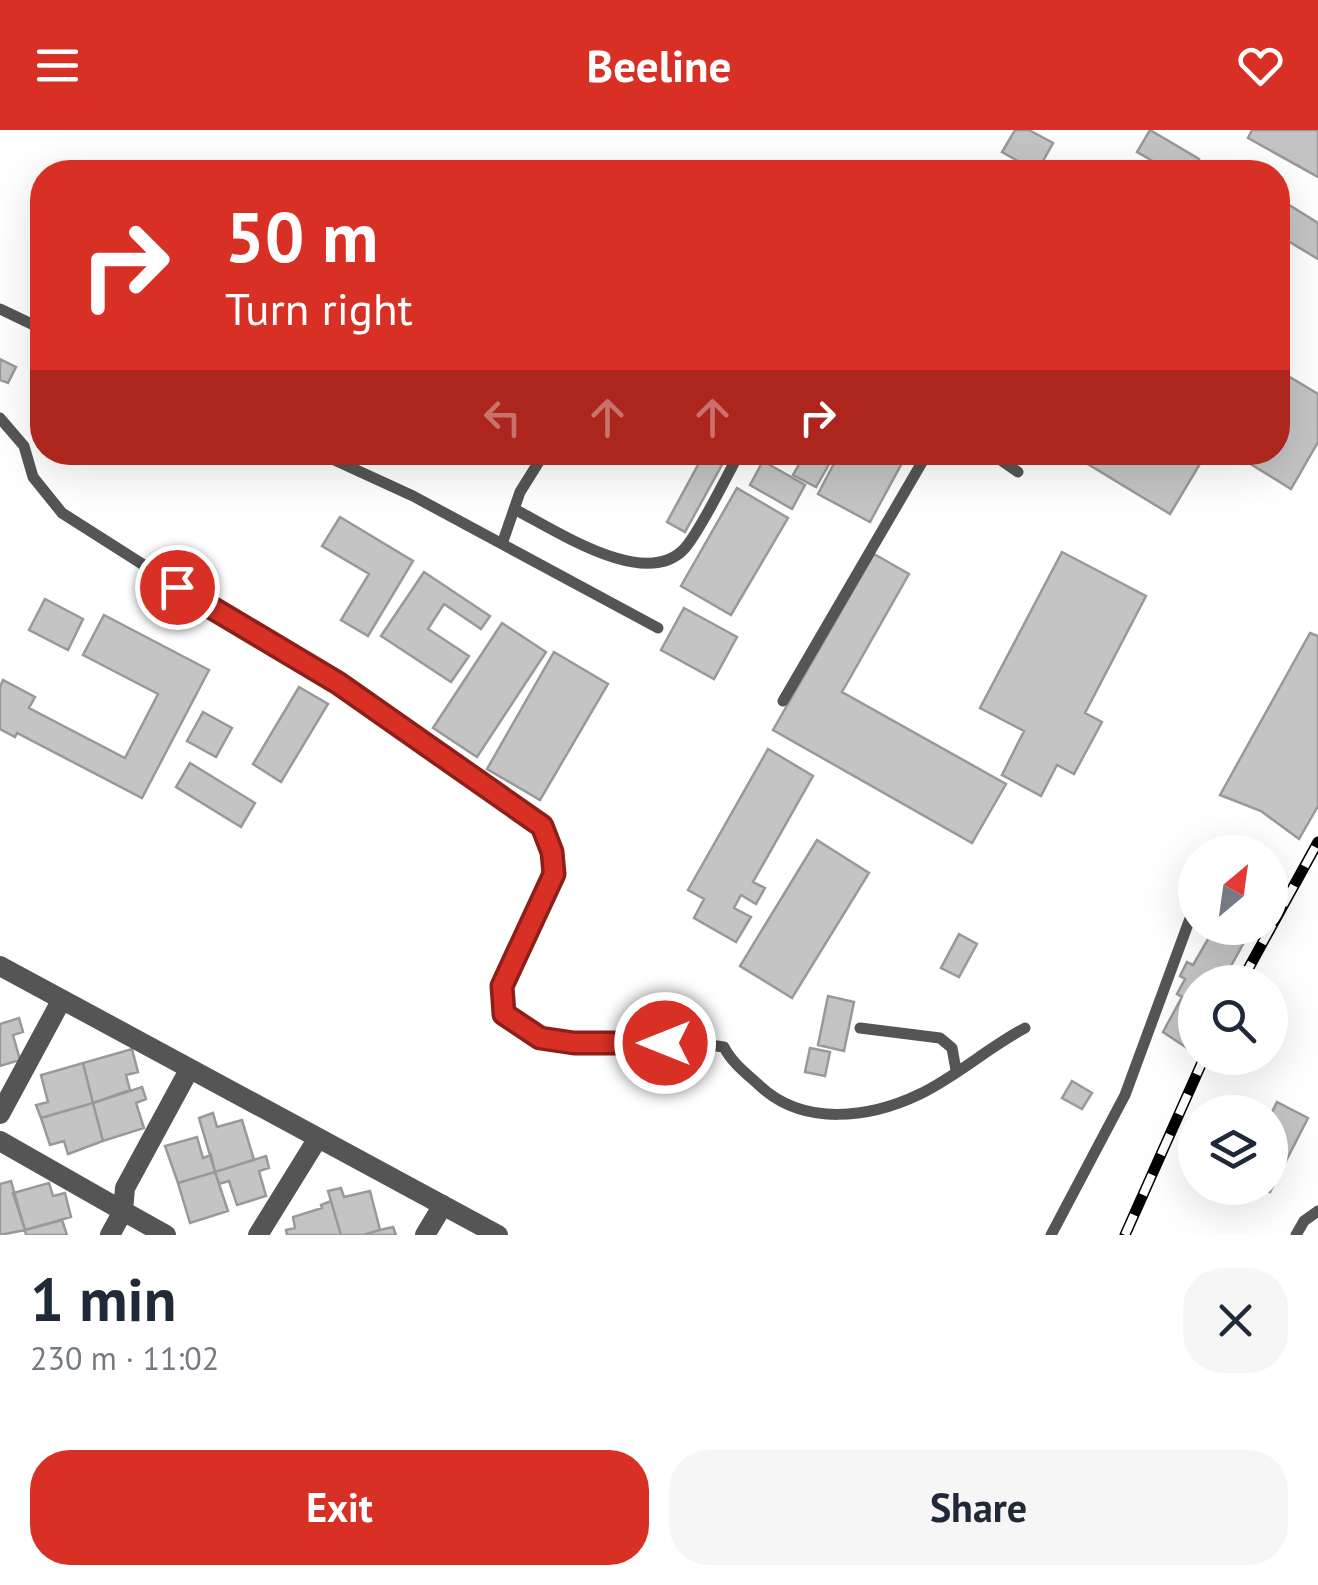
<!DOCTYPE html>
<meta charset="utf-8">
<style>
:root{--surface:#fff;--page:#f6f6f7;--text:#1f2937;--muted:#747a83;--accent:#d93025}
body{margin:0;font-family:"PT Sans",sans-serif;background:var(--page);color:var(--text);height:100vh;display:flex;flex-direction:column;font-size:38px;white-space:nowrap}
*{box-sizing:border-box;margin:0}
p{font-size:32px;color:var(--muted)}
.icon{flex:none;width:55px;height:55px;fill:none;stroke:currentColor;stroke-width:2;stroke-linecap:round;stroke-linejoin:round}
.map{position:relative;height:1105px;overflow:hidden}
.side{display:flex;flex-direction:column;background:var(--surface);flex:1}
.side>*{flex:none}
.top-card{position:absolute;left:30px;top:30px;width:1260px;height:305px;border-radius:40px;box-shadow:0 10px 40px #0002;background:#d93025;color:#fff;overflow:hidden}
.needle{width:65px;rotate:29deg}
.fabs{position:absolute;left:1178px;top:705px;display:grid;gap:20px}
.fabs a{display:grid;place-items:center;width:110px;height:110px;border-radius:50%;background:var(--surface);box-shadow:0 10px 40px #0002;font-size:50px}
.pin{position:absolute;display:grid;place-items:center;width:85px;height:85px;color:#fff;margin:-42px;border:5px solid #fff;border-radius:50%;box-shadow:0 2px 10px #0007}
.me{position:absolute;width:110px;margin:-55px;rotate:270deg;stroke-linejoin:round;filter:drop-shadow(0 0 8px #0008)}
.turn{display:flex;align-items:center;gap:35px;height:210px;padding:0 30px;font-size:45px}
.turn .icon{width:130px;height:130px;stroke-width:2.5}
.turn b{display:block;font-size:70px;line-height:85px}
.lanes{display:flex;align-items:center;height:95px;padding:0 30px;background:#0003;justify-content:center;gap:50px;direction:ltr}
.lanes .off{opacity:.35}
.round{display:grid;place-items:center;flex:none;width:105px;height:105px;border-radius:40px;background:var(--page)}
.summary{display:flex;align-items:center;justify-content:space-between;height:170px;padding:0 30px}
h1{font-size:60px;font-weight:700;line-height:75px}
.action{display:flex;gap:20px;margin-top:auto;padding:20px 30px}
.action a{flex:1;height:115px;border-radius:40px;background:var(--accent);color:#fff;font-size:40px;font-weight:700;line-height:115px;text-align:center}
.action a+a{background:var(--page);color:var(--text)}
header{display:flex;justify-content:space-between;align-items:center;height:130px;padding:0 30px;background:var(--accent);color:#fff;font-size:45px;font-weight:700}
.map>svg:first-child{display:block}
.building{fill:#c4c4c4;stroke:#999;stroke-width:2.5}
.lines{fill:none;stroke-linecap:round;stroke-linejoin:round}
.lane{stroke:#555;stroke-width:11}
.street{stroke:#555;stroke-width:20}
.rail-casing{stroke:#000;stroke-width:11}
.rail{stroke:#fff;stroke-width:8;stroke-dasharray:22;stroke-linecap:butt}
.route-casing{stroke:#8d1f18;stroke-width:25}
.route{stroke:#d93025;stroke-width:18}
</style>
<header><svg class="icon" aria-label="menu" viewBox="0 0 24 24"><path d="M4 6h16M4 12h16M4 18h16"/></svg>Beeline<svg class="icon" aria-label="heart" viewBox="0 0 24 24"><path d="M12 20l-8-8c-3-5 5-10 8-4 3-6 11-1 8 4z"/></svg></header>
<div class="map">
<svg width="1318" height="1105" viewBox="0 0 1318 1105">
<rect width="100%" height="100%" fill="#fff"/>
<path class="building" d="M1015,0H1029L1053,13L1037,42L1002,22Z
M1150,0L1199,29L1191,42H1172L1137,22Z
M1252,0H1318V47L1248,8Z
M1278,68L1318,93V129L1278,105Z
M0,229L16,237L8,253L0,250Z
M1278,240L1318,264V312L1291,359L1231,322H1278Z
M705,322H729L685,402L667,392Z
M806,322H836L816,357L793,345Z
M840,322H908L870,392L818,364Z
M1068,322H1207L1170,384Z
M763,331L805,355L792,379L750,355Z
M737,358L788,388L731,485L681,456Z
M340,387L413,431L368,506L341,490L369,444L322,416Z
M1062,422L1146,466L1085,583L1102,592L1074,644L1057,635L1041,666L1002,645L1024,601L980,578Z
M874,424L909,444L842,562L1006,654L972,713L773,600Z
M424,442L490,486L481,499L444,474L428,499L469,526L451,552L381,506Z
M45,469L83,489L68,520L29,500Z
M684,478L737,507L714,549L661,520Z
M104,485L209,540L142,668L17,603L15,607L0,599V557L3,550L35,567L29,578L125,628L158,564L83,525Z
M502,493L546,522L477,627L433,598Z
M1310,503L1318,506V676L1299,709L1261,681L1220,665Z
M554,522L608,554L540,670L487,639Z
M299,557L328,574L281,652L253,634Z
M203,582L232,598L216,627L187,611Z
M768,619L813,646L753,752L765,758L756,774L741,765L734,778L751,787L736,812L694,788L704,769L688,760Z
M190,633L255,673L241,697L176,657Z
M817,710L869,743L792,868L740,836Z
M1219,798H1252L1222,852H1195V903L1187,918L1163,902L1182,867L1177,864L1185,849L1180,846L1187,832L1193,835L1211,804L1215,806Z
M959,804L977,814L959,847L941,838Z
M828,866L854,872L844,921L818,915Z
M19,888L23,902L13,905L20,930L0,936V894Z
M810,918L830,922L825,946L805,942Z
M132,919L138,942L126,945L130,960L93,973L83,933Z
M83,933L93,973L41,988L36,975L48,972L41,945Z
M1072,951L1092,963L1082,979L1062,968Z
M142,957L146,969L136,973L144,998L103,1011L93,973Z
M1277,972L1308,988L1270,1062L1262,1058H1270V986Z
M93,973L103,1011L68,1024L64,1011L50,1015L41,988Z
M213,983L217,997L242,990L254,1030L215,1042L199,988Z
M197,1007L203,1028L211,1025L215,1042L178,1053L165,1016Z
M266,1026L269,1038L259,1041L266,1066L237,1075L229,1051L219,1054L215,1042Z
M215,1042L228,1081L190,1093L178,1053Z
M11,1051L25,1100L0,1105V1054Z
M49,1053L53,1066L65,1063L71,1087L25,1100L13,1063Z
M341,1058L344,1067L370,1061L380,1100L363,1105H341L328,1061Z
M331,1071L341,1105H287L286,1100L295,1098L293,1087L322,1078L321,1075Z
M62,1090L67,1105H26L25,1100Z
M393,1097L396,1105H363L380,1100Z"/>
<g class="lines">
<path class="lane" d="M0,179L42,199
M0,288L24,316L33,347L62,383L238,495L338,553L541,696L552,722L554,744L502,856L503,884C515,893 529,905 543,909C600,923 666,908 724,917C732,933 747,944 760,956C804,997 870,988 920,964C957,946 989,917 1025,898
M317,322L413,366L658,498
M989,322L1018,342
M514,379C554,399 646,462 685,418C702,398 726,347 740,322
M502,414L520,362L545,322
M783,571L928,322
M860,898L940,908L952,918L956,940
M1051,1105L1125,965L1195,775
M1296,1105L1304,1091L1318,1081"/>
<path class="street" d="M0,836L498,1105
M0,984L61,871
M0,1011L123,1081L110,1105
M166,1105L123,1081L125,1058L189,940
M258,1105L318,1008
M425,1105L443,1075"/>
<defs>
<path id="rail" d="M1241,852L1318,712
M1125,1105L1204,928"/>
</defs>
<use href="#rail" class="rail-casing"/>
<use href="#rail" class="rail"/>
</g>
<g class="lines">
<defs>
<path id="route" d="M177,457L338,553L542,696L552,722L554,744L502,856L504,884L540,908L574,913H665"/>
</defs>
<use href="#route" class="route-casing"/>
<use href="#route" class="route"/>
</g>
</svg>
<div class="fabs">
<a><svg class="needle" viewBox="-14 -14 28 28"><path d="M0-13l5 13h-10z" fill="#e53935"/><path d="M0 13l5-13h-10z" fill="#747a83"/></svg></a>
<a><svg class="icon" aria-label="search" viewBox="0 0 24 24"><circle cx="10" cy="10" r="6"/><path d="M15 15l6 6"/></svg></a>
<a><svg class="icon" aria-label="layers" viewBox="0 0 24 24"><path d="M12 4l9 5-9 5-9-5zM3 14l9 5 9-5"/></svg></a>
</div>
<div class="pin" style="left:177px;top:457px;background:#d93025"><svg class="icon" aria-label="arrive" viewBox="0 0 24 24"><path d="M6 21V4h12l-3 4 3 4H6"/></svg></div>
<svg class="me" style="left:665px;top:913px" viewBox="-20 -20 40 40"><circle r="17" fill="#d93025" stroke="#fff" stroke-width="3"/><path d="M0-11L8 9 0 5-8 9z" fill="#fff"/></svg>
<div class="top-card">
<div class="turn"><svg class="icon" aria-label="right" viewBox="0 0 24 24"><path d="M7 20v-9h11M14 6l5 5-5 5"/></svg><div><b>50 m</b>Turn right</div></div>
<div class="lanes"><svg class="icon off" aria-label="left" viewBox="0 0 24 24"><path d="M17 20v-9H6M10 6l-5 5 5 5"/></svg><svg class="icon off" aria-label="ahead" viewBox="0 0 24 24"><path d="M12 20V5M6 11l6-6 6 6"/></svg><svg class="icon off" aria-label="ahead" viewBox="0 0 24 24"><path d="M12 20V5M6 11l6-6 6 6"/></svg><svg class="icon" aria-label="right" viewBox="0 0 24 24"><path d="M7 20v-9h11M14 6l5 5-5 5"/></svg></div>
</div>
</div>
<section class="side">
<div class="summary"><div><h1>1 min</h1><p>230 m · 11:02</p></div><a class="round"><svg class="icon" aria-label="close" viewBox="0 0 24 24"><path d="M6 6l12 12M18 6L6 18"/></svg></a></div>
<div class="action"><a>Exit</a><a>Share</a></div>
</section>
